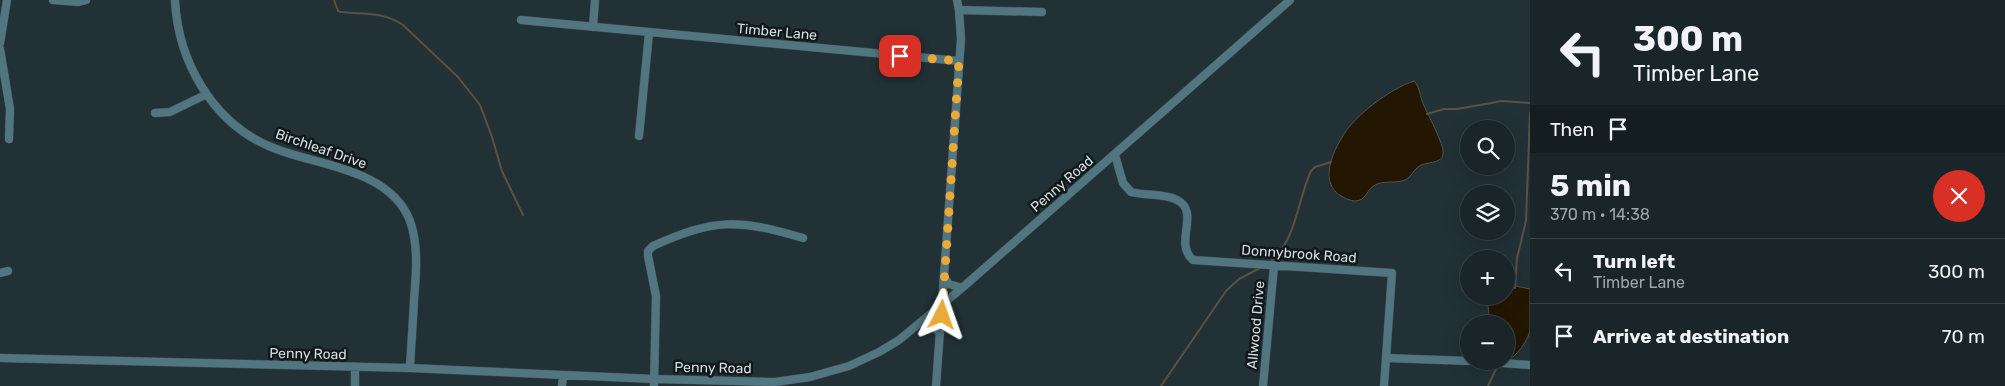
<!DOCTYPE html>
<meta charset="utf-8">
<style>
:root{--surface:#192528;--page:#263134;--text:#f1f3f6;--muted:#9fa5a8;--line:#374245}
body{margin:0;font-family:Rubik,sans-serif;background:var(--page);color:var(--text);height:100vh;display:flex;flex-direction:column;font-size:19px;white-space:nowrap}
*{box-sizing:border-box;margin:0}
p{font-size:16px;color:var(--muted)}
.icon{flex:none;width:28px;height:28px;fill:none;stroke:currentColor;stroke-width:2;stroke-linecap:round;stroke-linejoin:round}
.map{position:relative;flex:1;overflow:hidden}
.side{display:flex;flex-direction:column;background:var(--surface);width:475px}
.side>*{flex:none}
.banner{background:#192528;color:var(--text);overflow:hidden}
.tools{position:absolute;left:1460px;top:120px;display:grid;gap:10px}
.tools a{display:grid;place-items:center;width:55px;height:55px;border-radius:50%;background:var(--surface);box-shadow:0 5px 20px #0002,0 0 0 1px var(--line);font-size:25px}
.pin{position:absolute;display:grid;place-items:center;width:42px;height:42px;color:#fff;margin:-21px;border-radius:10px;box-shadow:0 2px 8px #0006}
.me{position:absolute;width:55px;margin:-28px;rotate:4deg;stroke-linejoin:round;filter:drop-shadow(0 0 4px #0008)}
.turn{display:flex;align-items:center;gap:18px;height:105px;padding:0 20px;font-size:22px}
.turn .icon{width:65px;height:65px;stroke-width:2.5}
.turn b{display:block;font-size:35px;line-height:42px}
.then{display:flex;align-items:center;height:48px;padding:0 20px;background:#0003;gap:10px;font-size:19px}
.round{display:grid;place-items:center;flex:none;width:52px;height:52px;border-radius:26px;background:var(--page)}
.headline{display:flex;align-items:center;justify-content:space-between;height:85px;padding:0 20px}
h1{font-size:30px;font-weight:700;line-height:38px}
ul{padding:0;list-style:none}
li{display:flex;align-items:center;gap:15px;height:65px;padding:0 20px;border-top:1px solid var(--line)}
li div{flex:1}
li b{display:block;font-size:19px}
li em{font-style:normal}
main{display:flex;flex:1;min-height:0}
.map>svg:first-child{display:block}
.water{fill:#231703;stroke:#585245}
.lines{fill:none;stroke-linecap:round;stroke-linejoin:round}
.stream{stroke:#585245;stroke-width:2}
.minor-casing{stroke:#3d4d51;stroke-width:9}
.minor{stroke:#527680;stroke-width:8}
.route{stroke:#e9aa38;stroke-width:9;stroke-dasharray:0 16.2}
.labels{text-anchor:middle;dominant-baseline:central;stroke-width:5;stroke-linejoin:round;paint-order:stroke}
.street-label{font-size:14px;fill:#d3dde0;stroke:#11181a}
</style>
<main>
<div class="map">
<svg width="1530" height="386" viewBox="0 0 1530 386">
<rect width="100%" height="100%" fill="#213136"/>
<path class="water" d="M1414,81C1419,86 1420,94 1422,101C1426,112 1445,145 1443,154C1442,165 1424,161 1418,167C1413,171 1411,177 1405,180C1395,184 1383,180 1375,185C1367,189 1366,201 1355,201C1350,201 1345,198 1341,196C1320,183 1331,156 1341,139C1352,117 1391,88 1414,81Z
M1506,284L1530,289C1530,302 1530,317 1530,330C1529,338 1516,359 1506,360V324H1490L1487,296H1506Z"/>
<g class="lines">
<path class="stream" d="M334,0L338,11L341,12C363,14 385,12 403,25L458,77L480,105L492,137L502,171L523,215
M1427,114L1444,109H1457L1502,101L1530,103
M1269,263C1297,240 1297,201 1311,171L1315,167L1331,162
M1515,288L1517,258L1526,221L1530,113
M1161,386L1226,291L1239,279L1260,268
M1488,386L1498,365"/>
<defs>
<path id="minor" d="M53,0L78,2L86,0
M175,0C178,62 213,123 271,147C316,166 390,168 410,221C419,247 416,274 414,300C413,323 411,346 410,368
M959,10L1042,12
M521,20L959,61
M593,27L595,0
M0,43L7,0
M0,49L10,109L9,139
M155,113L170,112L205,95
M639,136L649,33
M1115,155L1123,183L1131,192C1145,196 1164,193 1177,200C1201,212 1173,243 1193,260L1392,273L1384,386
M0,273L8,271
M944,277L949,284L962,288
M921,323L934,325L940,334
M0,358L410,368L654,379L775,382L810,377L849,366L879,352L899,340L962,288L1290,0
M1386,358L1469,361
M1473,361L1530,365
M355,386V367
M562,386L563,375
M654,386L656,296L648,256V251L653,246C715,218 738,219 803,238
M936,386L961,39L959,10L957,0
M1263,386L1274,266"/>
</defs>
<use href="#minor" class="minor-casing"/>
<use href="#minor" class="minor"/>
</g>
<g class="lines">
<path class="route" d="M900,56L959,61L942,315"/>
</g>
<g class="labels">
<g class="street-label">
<text transform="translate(777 32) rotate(5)">Timber Lane</text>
<text transform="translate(321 149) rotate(19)">Birchleaf Drive</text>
<text transform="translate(1062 184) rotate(-41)">Penny Road</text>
<text transform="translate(1299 254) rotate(4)">Donnybrook Road</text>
<text transform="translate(1256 325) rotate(-85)">Allwood Drive</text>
<text transform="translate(308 354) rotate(1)">Penny Road</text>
<text transform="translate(713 368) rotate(1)">Penny Road</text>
</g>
</g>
</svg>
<div class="tools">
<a><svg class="icon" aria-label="search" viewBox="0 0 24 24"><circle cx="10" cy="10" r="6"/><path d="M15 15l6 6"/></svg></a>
<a><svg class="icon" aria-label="layers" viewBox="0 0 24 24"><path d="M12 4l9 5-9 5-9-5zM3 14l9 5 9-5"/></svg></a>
<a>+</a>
<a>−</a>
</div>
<div class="pin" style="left:900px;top:56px;background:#d93025"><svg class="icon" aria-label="arrive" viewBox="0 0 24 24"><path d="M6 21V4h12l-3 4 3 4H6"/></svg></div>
<svg class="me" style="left:942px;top:315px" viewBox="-20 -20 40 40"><path d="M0-17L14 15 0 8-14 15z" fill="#e9aa38" stroke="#fff" stroke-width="4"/></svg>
</div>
<section class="side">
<div class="banner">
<div class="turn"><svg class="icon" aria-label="left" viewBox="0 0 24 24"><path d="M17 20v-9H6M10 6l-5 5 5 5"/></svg><div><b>300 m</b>Timber Lane</div></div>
<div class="then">Then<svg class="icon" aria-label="arrive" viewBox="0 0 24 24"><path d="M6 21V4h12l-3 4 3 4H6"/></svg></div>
</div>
<div class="headline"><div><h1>5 min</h1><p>370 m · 14:38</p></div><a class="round" style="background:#d93025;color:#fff"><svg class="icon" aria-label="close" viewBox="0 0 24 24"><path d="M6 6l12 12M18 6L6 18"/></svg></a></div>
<ul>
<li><svg class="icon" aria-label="left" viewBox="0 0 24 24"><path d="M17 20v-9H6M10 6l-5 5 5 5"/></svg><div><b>Turn left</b><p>Timber Lane</p></div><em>300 m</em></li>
<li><svg class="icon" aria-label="arrive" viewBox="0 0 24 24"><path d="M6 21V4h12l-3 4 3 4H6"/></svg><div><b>Arrive at destination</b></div><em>70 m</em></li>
</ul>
</section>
</main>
